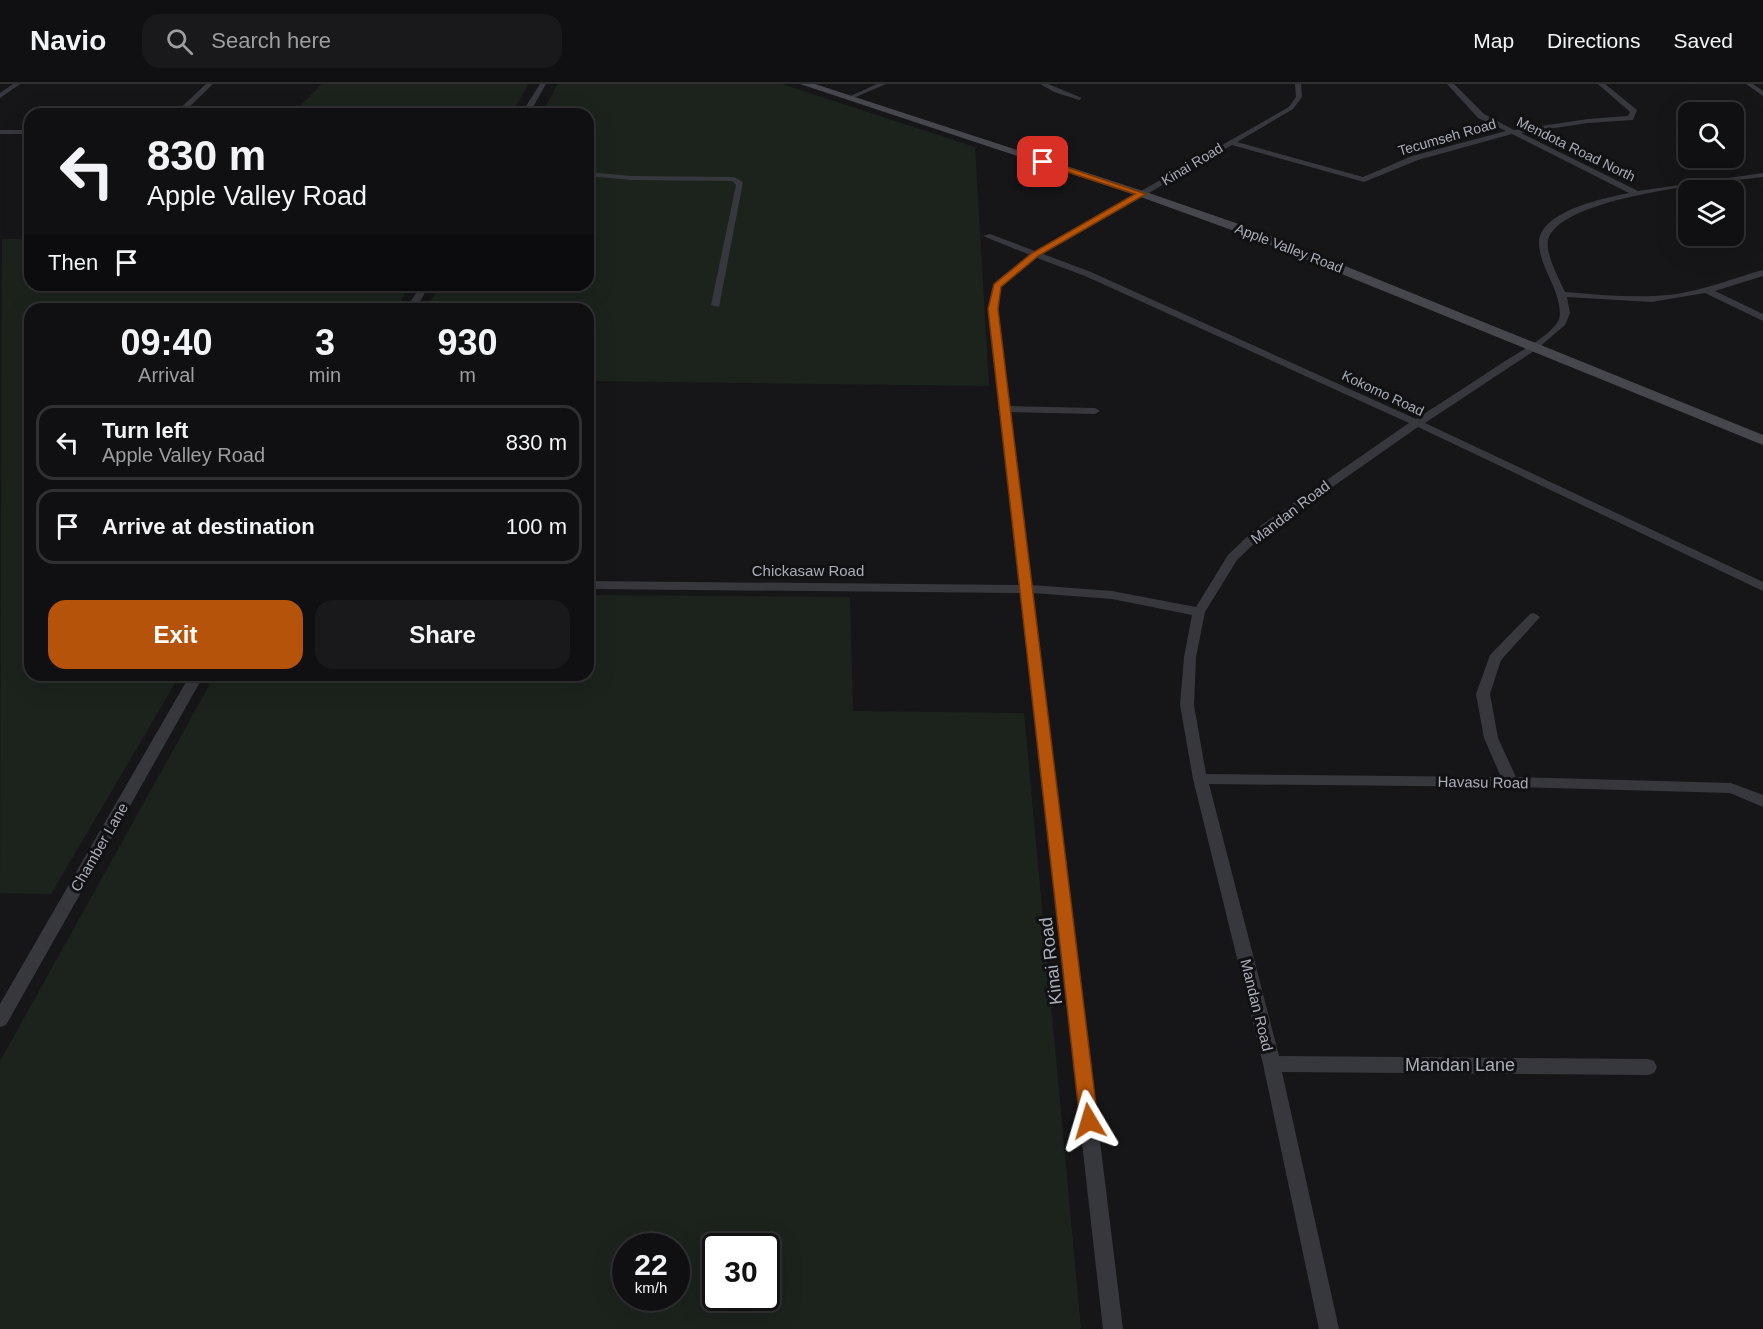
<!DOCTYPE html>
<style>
:root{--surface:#101012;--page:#19191b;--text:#f1f3f6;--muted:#9c9d9f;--line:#303032;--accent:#b45309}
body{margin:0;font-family:Helvetica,sans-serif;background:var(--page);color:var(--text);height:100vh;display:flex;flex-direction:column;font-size:22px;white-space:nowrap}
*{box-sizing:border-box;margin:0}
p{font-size:20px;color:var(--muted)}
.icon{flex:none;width:33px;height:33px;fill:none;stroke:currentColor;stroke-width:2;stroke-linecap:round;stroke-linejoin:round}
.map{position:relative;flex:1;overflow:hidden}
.drawer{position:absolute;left:24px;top:219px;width:570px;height:378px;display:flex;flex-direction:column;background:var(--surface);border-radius:18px;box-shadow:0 6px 24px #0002,0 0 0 2px var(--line)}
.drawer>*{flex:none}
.top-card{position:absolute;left:24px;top:24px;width:570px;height:183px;border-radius:18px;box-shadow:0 6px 24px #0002,0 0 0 2px var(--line);background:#101012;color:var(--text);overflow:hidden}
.controls{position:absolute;left:1678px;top:18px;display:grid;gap:12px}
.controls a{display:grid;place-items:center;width:66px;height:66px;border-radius:12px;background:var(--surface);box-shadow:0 6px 24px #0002,0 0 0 2px var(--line);font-size:30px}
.speed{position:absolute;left:612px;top:1149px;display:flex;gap:12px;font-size:30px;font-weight:700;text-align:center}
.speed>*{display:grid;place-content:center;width:78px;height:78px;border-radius:50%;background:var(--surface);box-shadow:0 6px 24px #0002,0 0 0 2px var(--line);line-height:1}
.speed small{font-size:15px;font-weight:400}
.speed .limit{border:3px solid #111;border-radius:9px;background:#fff;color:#111}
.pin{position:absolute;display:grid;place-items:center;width:51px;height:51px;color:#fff;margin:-26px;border-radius:12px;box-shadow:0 3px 9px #0006}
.me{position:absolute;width:66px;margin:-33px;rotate:353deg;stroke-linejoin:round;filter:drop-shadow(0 0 4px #0008)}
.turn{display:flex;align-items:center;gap:21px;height:126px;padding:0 24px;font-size:27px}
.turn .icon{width:78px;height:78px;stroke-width:2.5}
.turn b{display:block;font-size:42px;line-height:51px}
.then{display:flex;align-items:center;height:57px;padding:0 24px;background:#0003;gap:12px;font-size:22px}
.eta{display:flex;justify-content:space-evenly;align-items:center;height:102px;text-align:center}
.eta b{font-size:36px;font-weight:600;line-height:42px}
.action{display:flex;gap:12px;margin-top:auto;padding:12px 24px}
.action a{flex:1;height:69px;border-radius:18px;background:var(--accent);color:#fff;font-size:24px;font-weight:600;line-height:69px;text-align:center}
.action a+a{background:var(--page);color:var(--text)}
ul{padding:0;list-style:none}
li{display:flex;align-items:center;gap:18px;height:75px;margin:0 12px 9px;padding:0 12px;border:3px solid var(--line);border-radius:18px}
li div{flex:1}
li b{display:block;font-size:22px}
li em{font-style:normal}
header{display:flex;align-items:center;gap:36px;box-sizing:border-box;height:84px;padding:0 30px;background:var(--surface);border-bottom:2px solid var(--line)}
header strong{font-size:28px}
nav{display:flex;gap:33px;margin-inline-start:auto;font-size:21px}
.search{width:420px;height:54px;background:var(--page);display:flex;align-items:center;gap:15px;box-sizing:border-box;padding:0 21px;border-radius:18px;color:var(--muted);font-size:22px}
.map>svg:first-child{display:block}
.green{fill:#1c231d;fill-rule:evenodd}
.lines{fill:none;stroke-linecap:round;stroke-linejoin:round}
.street{fill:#37383d;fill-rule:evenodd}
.secondary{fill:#45474d;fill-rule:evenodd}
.route{fill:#b45309;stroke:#753606;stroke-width:1.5}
.labels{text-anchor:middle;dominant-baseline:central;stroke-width:6;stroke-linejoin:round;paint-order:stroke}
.far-street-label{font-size:14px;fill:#a8adb8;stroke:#111113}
.street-label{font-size:15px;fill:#a8adb8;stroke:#111113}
.near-street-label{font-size:18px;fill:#a8adb8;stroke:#111113}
</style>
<header>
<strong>Navio</strong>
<div class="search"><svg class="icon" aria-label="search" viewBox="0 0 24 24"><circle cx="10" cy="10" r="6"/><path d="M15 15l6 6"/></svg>Search here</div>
<nav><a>Map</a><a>Directions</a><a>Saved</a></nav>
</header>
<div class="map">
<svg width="1763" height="1245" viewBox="0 0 1763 1245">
<rect width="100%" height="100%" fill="#161618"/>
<path class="green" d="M322,0H529L511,30H292Z
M558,0H782L975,63L989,302L588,297V225H426L440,201H588V30H541Z
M2,155H30V201H410L396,225H30V591H180L51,810L0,809Z
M588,511L850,513L853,627L1024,629L1081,1245H0V977L215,591H588ZM676,1162V1214H626V1162ZM766,1162V1214H716V1162Z"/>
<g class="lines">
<path class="street" d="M13,0H20L0,14V9Z
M206,0H213L182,30H174Z
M540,0H546L529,30H521Z
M877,0H886L851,15L846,14Z
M1040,0H1048L1082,14L1079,16L1054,8Z
M1295,0H1301L1302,13L1293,25L1237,58L1363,93L1412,72L1506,47L1478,34L1447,0H1454L1484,30L1514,46L1588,35L1628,32L1630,28L1598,0H1605L1637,26L1633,36L1588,39L1521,49L1638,107L1763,89V93C1721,98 1560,112 1548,156C1545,169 1559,195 1565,208C1602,211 1640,215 1677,210C1707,205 1734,194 1763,186V192L1715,207L1763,230V237L1705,209L1651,218L1567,213L1570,229L1565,241L1537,265L1425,339L1763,498V507L1418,343L1261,453L1237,476L1205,528L1196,573L1194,621L1206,690L1501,693L1484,654L1476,610L1490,571L1530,530L1534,529L1540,533L1501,576L1490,610L1498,654L1516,693L1731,699L1763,711V723L1730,709L1511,703L1209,700L1279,972L1648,975L1654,977L1657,983L1654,989L1648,991L1282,988L1339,1245H1319L1263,980L1193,695L1180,621L1184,573L1192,531L1112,515L1033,509L1123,1245H1103L1020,509L588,505V497L1019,501L1000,327L998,325L999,323L988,225L993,202L1030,171L983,152L990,150L1035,167L1289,23L1296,13ZM1512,50L1629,109C1605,114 1538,127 1539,160C1540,182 1556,200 1559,221C1560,227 1561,233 1557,239C1545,255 1522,266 1505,277C1476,296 1446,316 1416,335L1091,188L1043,170L1232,61L1364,98L1418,76ZM1037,174L1085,192L1409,339L1253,447L1228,471L1196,523L1112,507L1032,501L1010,328L1095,330L1100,327L1095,324L1010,322L998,225L1001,203Z
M1746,0H1753L1763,7V12Z
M0,46H30V50H0Z
M588,88L631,92L734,93L743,98L719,223L711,221L736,101L732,97L631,96L588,92Z
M421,201H429L416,225H406Z
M190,591H204L6,941L0,943V920Z"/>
<path class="secondary" d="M800,0H815L1146,108L1256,146L1763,351V361L1248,152L1138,112Z"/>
</g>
<path class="route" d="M1043,75L1146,110L1038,172L1001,203L998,225L1098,1037L1095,1043L1089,1045L1082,1043L1080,1037L988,225L994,200L1032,169L1135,110L1040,79L1039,78Z"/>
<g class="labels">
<g class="far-street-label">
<text transform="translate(1447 53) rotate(-16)">Tecumseh Road</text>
<text transform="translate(1576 65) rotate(26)">Mendota Road North</text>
<text transform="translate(1192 80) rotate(-31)">Kinai Road</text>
<text transform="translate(1289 164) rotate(21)">Apple Valley Road</text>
<text transform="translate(1383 309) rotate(25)">Kokomo Road</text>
</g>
<g class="street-label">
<text transform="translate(1290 428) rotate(-37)">Mandan Road</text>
<text x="808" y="486">Chickasaw Road</text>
<text transform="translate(1483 698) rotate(1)">Havasu Road</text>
<text transform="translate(99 763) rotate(-60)">Chamber Lane</text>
<text transform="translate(1257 921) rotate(76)">Mandan Road</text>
</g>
<g class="near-street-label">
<text transform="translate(1051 877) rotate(-97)">Kinai Road</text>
<text x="1460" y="981">Mandan Lane</text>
</g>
</g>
</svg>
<div class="controls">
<a><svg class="icon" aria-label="search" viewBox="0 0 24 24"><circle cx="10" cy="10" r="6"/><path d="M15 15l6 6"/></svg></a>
<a><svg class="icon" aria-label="layers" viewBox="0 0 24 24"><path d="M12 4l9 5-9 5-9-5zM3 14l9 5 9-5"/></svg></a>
</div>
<div class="speed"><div>22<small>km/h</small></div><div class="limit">30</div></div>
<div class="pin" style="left:1043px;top:78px;background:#d93025"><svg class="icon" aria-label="arrive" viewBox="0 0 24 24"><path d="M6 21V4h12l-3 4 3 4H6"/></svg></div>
<svg class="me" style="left:1089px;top:1037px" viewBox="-20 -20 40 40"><path d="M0-17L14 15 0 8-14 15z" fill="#b45309" stroke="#fff" stroke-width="4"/></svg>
<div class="top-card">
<div class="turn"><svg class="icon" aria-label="left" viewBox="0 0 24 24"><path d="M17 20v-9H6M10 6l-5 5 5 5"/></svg><div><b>830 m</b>Apple Valley Road</div></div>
<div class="then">Then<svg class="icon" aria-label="arrive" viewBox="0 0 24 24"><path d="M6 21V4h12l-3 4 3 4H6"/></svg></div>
</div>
<section class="drawer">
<div class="eta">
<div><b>09:40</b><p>Arrival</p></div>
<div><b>3</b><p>min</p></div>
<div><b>930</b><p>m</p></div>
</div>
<ul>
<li><svg class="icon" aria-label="left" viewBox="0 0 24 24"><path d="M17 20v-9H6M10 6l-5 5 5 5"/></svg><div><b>Turn left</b><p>Apple Valley Road</p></div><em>830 m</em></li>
<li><svg class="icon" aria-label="arrive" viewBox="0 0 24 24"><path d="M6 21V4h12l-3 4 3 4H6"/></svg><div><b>Arrive at destination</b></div><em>100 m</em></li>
</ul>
<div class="action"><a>Exit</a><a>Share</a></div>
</section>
</div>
